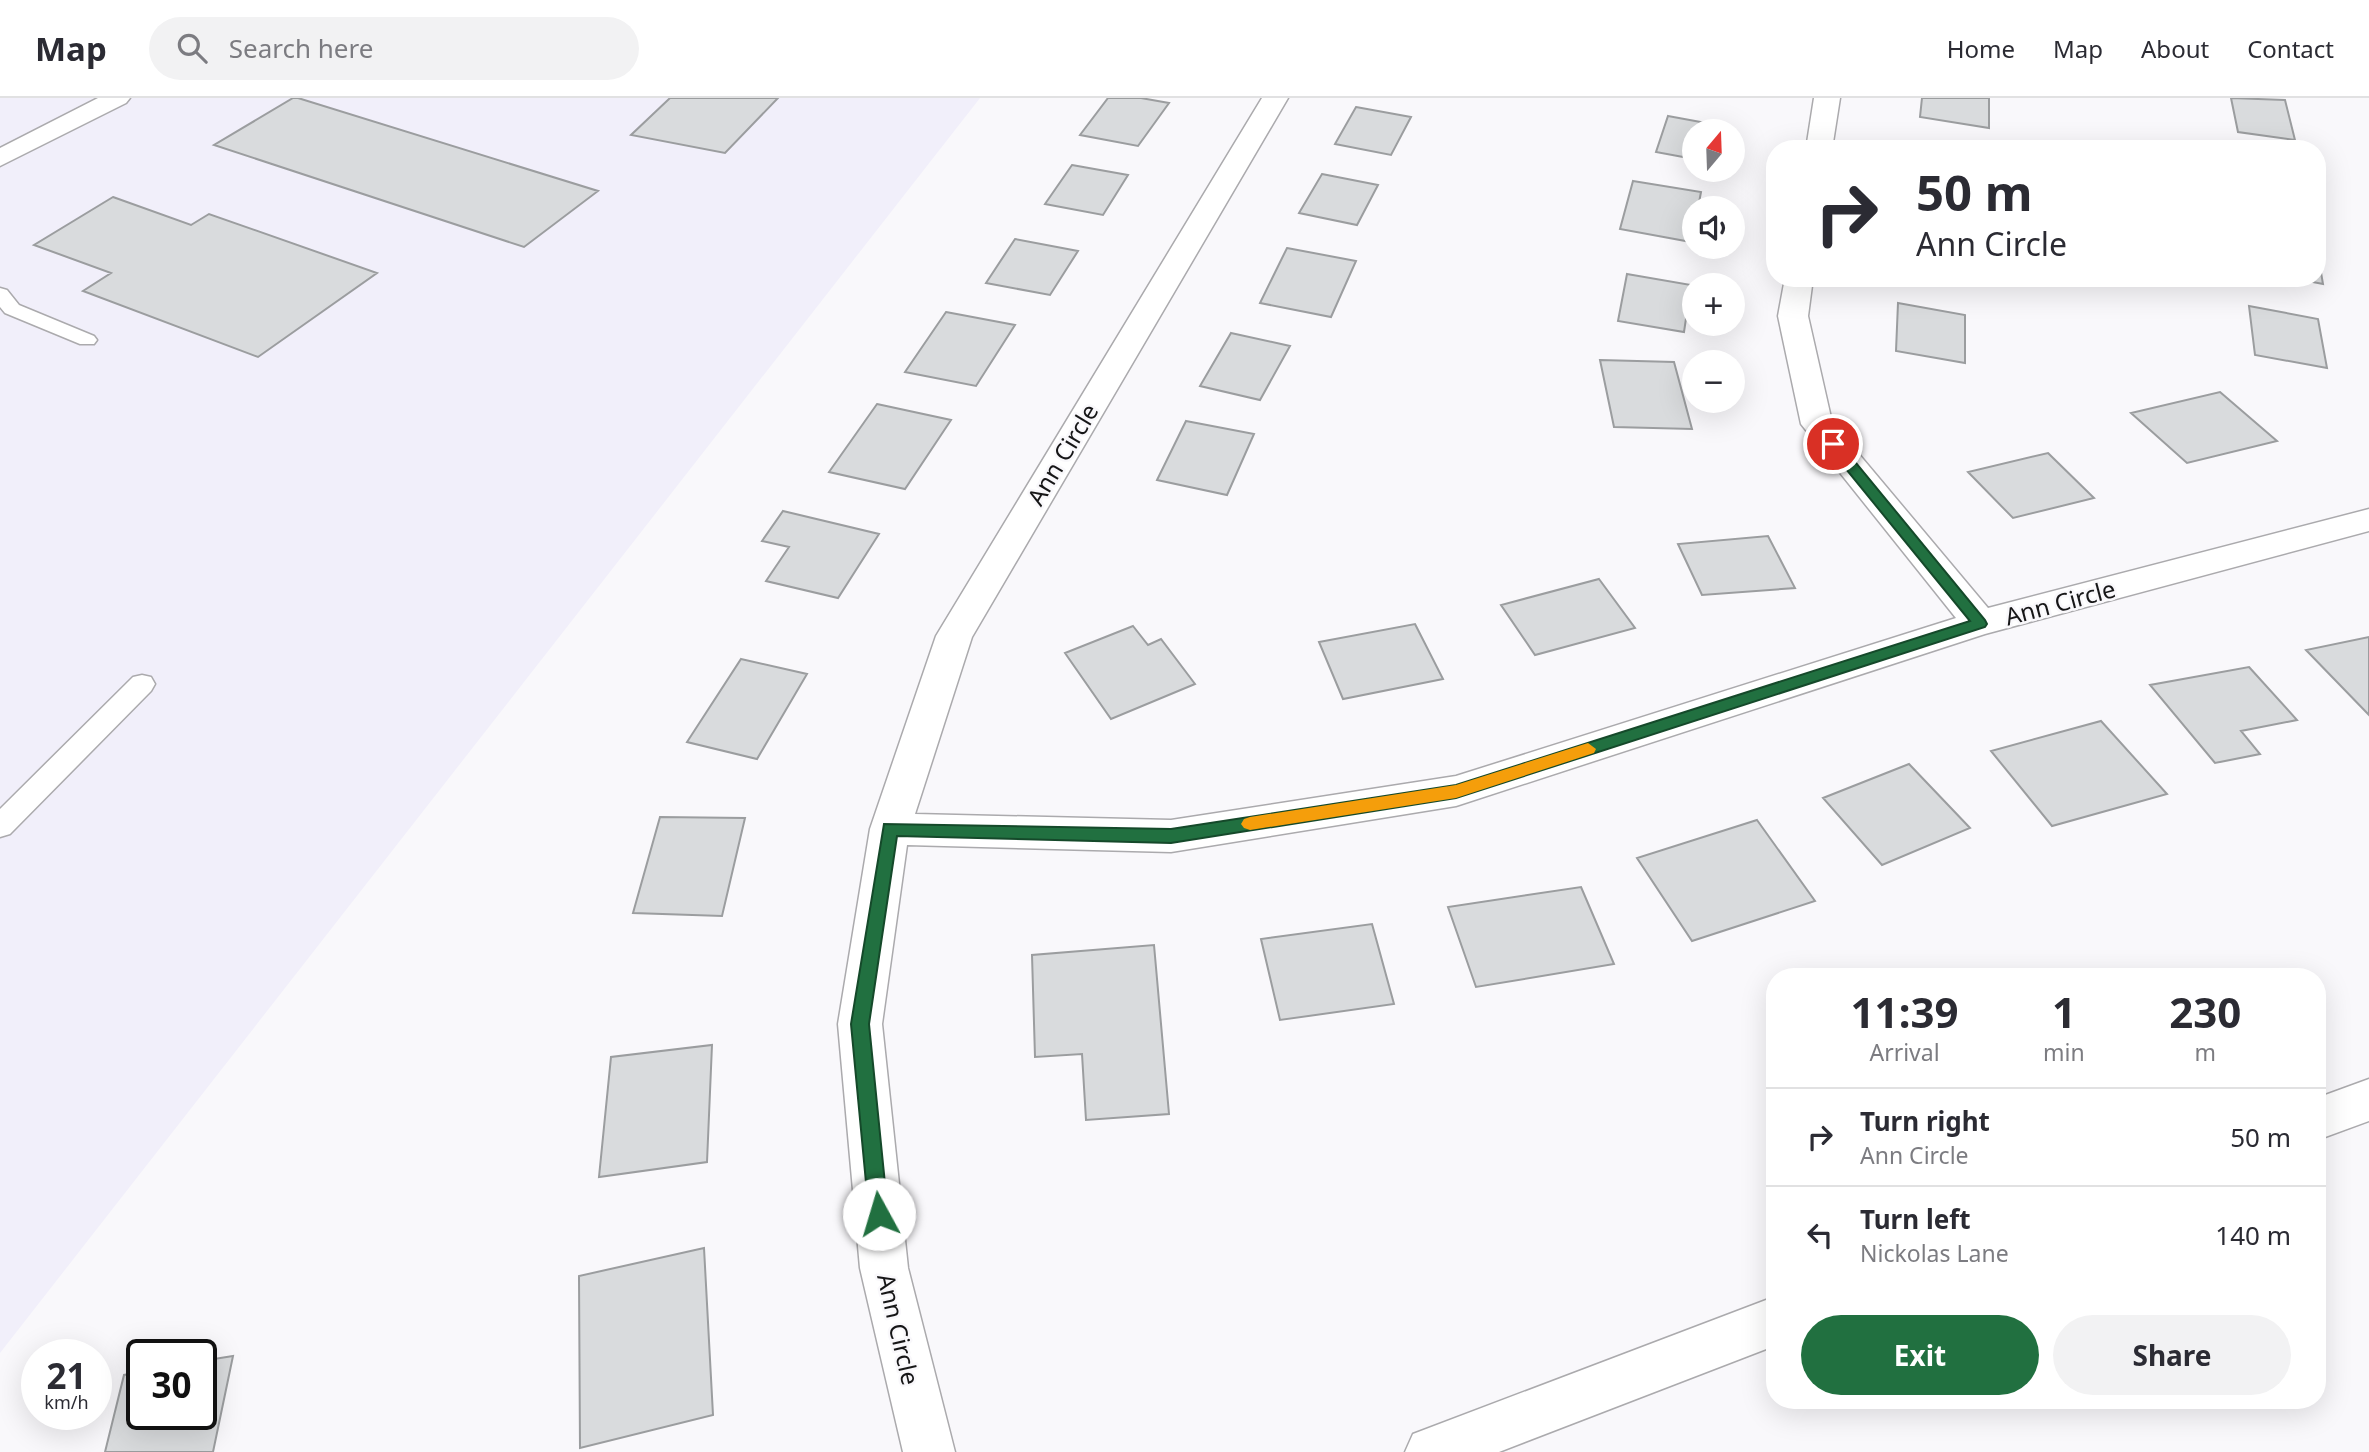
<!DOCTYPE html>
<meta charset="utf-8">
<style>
:root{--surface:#fff;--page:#f2f2f3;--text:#2b2b33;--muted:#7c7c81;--line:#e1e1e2;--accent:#217040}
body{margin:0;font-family:"Noto Sans",sans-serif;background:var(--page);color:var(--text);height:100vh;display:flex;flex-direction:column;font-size:26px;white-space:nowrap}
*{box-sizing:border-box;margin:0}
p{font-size:23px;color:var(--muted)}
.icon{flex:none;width:38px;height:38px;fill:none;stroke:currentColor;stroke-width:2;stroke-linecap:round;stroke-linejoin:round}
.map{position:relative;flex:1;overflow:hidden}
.drawer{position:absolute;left:1766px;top:870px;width:560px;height:441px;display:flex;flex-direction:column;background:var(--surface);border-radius:28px;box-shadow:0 7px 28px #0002}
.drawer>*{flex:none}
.guide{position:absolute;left:1766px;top:42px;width:560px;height:147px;border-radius:28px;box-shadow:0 7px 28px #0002;background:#fff;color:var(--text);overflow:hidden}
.needle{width:46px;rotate:19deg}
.buttons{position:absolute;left:1682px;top:21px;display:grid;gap:14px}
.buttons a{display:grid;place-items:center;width:63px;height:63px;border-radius:50%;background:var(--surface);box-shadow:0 7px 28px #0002;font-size:35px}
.speed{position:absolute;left:21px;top:1241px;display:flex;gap:14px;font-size:35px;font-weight:700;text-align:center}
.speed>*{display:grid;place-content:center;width:91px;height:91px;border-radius:50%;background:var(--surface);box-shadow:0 7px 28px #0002;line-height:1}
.speed small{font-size:18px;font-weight:400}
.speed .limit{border:4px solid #111;border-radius:10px;background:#fff;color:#111}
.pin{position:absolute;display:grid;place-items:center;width:60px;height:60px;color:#fff;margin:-30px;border:4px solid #fff;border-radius:50%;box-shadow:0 2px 7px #0007}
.me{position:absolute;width:77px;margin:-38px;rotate:354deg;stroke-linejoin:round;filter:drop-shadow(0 0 5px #0008)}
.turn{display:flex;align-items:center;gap:24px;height:147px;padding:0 35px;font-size:32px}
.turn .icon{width:91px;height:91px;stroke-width:2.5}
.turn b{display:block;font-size:49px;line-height:60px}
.eta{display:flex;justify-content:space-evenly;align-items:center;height:119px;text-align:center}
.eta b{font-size:42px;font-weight:700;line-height:49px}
.primary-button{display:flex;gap:14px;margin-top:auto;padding:14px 35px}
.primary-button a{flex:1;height:80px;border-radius:42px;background:var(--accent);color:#fff;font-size:28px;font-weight:700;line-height:80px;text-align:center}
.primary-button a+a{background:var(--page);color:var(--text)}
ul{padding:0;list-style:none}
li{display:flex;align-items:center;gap:21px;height:98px;padding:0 35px;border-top:2px solid var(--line)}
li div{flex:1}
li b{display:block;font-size:26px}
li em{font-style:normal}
header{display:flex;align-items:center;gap:42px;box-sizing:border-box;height:98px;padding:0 35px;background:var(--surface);border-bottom:2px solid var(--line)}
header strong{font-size:33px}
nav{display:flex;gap:38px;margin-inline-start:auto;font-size:24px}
.search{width:490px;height:63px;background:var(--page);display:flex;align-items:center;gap:18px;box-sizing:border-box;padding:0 24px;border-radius:38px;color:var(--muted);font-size:26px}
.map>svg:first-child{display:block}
.built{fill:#f1effa}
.building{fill:#d9dbdd;stroke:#9b9d9f;stroke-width:2}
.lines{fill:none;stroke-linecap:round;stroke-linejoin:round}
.lane-casing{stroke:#abaaad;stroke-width:3}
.street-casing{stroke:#abaaad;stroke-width:3}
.secondary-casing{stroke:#abaaad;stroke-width:3}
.lane{fill:#fff;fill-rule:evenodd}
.street{fill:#fff;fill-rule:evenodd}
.secondary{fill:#fff;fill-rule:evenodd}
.route{fill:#217040;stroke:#15492a;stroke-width:2}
.slow{fill:#f59e0b}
.labels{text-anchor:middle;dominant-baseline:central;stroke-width:5;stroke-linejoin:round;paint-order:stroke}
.street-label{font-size:24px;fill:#161617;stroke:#f9f8fb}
</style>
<header>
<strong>Map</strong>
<div class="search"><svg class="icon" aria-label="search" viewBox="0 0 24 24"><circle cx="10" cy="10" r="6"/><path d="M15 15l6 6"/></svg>Search here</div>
<nav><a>Home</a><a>Map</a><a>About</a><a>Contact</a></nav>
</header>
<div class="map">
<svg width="2369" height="1354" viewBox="0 0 2369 1354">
<rect width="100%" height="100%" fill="#f9f8fb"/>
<path class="built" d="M0,0H980L0,1255Z"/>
<path class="building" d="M293,0H298L598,93L524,149L214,47Z
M670,0H778L725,55L631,37Z
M1108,0H1141L1169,5L1138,48L1080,37Z
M1922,0H1989V30L1920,19Z
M2231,0L2285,2L2295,42L2238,34Z
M1356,9L1411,19L1391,57L1335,46Z
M1668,18L1728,29L1727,33H1694V61L1656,54Z
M1072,67L1128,77L1103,117L1045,106Z
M1322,76L1378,87L1357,127L1299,115Z
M1633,83L1701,94L1698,110H1694L1691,144L1620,131Z
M113,99L191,127L209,116L377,175L258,259L83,193L111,175L34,147Z
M1015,141L1078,153L1050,197L986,185Z
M1287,150L1356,163L1331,219L1260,205Z
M2317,151L2323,186L2292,180H2317Z
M1627,176L1691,187L1684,234L1618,223Z
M1898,205L1965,217V265L1896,253Z
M2249,208L2318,221L2327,270L2255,257Z
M946,214L1015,227L976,288L905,274Z
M1231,235L1290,248L1260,302L1200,288Z
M1600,262L1674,264L1692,331L1614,329Z
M2220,294L2277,343L2187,365L2131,315Z
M877,306L951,322L905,391L829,374Z
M1186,323L1254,336L1227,397L1157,382Z
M2048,355L2094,400L2013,420L1968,374Z
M783,413L879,436L838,500L766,483L789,449L762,443Z
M1768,438L1795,490L1702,497L1678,446Z
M1599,481L1635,530L1535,557L1501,507Z
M1415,526L1443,581L1343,601L1319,544Z
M1133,528L1148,547L1161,541L1195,586L1111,621L1065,555Z
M2369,539V617L2306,552Z
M741,561L807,576L757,661L687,644Z
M2249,569L2297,622L2241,633L2260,656L2215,665L2150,587Z
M2101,623L2167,696L2052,728L1991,653Z
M1909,666L1970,730L1882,767L1823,700Z
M660,719L745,720L722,818L633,815Z
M1757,722L1815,803L1692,843L1637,760Z
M1581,789L1614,866L1476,889L1448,809Z
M1372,826L1394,906L1280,922L1261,841Z
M1154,847L1169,1016L1086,1022L1082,956L1035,959L1032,857Z
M712,947L707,1064L599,1079L611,959Z
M704,1150L713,1317L580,1350L579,1178Z
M233,1258L213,1354H105L124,1277L142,1274V1316H201V1263Z"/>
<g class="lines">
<defs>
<path id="lane" d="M0,190L7,192L19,207L94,238L97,242L94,246H80L5,215L0,209Z
M142,577L151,579L155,586L151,593L10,736L0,739V711L133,579Z"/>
<path id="street" d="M98,0H130L126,5L0,68V50Z
M1262,0H1288L972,539L915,716L1171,722L1456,678L1956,520L1801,326L1778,218L1785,180H1813L1808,218L1832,324L1988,510L2369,411V433L1985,536L1456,708L1171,754L907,747L882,926L908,1170L955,1354H903L860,1170L838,926L870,731L936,538Z
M1814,0H1840L1832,51H1806Z"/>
<path id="secondary" d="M2369,981V1023L2317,1042V1000Z
M1774,1199V1248L1499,1354H1405L1413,1336Z"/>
</defs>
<use href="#lane" class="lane-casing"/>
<use href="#street" class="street-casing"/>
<use href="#secondary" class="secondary-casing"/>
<use href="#lane" class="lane"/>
<use href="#street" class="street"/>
<use href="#secondary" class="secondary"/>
</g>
<path class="route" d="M1833,341L1838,343L1985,522L1987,526L1985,529L1456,700L1171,745L897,738L869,926L888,1116L886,1122L879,1125L872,1122L869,1116L851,926L884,726L1171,731L1456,687L1970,523L1828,349L1826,346Z"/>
<path class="slow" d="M1588,645L1596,651L1594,655L1456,700L1250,732L1244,730L1241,726L1244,721L1250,719L1456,687Z"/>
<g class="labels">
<g class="street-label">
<text transform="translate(1062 356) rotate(-59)">Ann Circle</text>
<text transform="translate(2060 504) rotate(-15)">Ann Circle</text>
<text transform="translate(899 1231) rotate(77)">Ann Circle</text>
</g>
</g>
</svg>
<div class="buttons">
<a><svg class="needle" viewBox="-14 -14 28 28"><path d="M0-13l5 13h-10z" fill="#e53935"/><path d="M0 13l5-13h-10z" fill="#7c7c81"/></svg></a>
<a><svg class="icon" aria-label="sound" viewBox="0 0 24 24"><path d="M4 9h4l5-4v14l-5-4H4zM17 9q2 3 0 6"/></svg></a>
<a>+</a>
<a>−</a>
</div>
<div class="speed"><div>21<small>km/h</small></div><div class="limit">30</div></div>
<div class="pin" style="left:1833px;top:346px;background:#d93025"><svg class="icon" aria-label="arrive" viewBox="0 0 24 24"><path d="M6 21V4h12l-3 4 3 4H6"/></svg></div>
<svg class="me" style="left:879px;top:1116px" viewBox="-20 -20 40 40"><circle r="19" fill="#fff"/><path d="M0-13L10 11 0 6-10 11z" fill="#217040"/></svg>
<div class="guide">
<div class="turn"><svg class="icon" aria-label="right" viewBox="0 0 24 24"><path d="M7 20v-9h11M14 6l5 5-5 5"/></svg><div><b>50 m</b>Ann Circle</div></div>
</div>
<section class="drawer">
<div class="eta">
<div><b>11:39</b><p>Arrival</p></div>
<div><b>1</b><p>min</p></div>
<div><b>230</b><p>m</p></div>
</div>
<ul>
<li><svg class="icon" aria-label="right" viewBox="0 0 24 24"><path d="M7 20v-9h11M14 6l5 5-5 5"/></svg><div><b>Turn right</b><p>Ann Circle</p></div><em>50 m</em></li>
<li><svg class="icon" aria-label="left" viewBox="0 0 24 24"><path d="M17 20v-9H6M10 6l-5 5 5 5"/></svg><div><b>Turn left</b><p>Nickolas Lane</p></div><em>140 m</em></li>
</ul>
<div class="primary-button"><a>Exit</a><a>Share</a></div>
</section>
</div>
